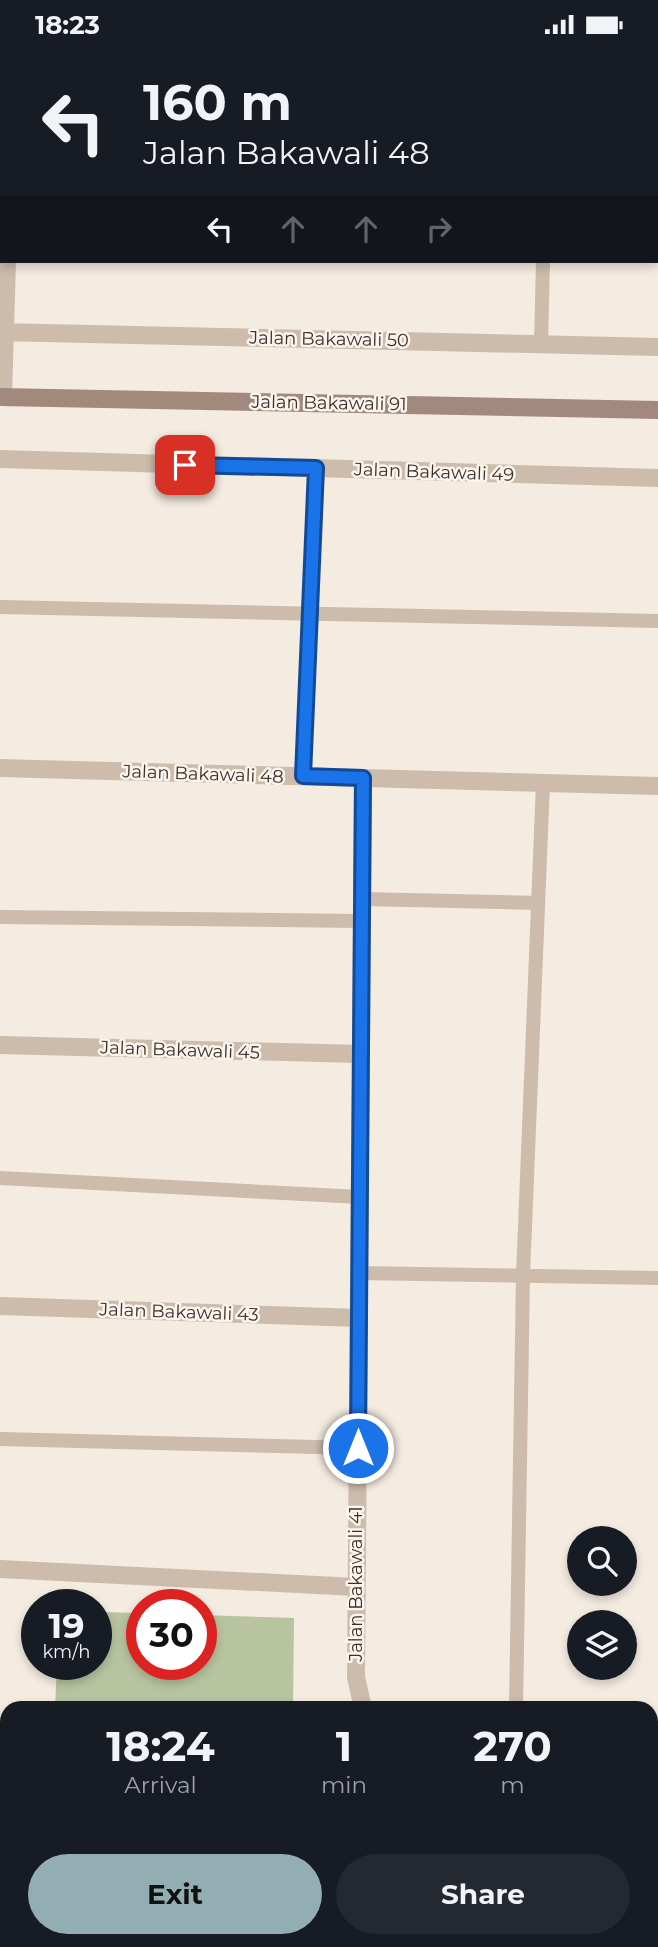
<!DOCTYPE html>
<style>
:root{--surface:#171b24;--page:#242831;--text:#f1f3f6;--muted:#9ea1a6;--accent:#92aeb2}
body{margin:0;font-family:Montserrat,sans-serif;background:var(--page);color:var(--text);height:100vh;display:flex;flex-direction:column;font-size:26px;white-space:nowrap}
*{box-sizing:border-box;margin:0}
p{font-size:23px;color:var(--muted)}
.icon{flex:none;width:38px;height:38px;fill:none;stroke:currentColor;stroke-width:2;stroke-linecap:round;stroke-linejoin:round}
.map{position:relative;flex:1;overflow:hidden}
.drawer{position:absolute;left:0px;top:1652px;width:658px;height:247px;display:flex;flex-direction:column;background:var(--surface);border-radius:21px 21px 0 0;box-shadow:0 4px 10px #0003}
.drawer>*{flex:none}
.top-card{position:absolute;left:0px;top:0px;width:658px;height:214px;box-shadow:0 4px 10px #0003;background:#171b24;color:var(--text);overflow:hidden}
.controls{position:absolute;left:567px;top:1477px;display:grid;gap:14px}
.controls a{display:grid;place-items:center;width:70px;height:70px;border-radius:50%;background:var(--surface);box-shadow:0 4px 10px #0003;font-size:35px}
.speed{position:absolute;left:21px;top:1540px;display:flex;gap:14px;font-size:35px;font-weight:700;text-align:center}
.speed>*{display:grid;place-content:center;width:91px;height:91px;border-radius:50%;background:var(--surface);box-shadow:0 4px 10px #0003;line-height:1}
.speed small{font-size:18px;font-weight:400}
.speed .limit{border:10px solid #d22;background:#fff;color:#111}
.pin{position:absolute;display:grid;place-items:center;width:60px;height:60px;color:#fff;margin:-30px;border-radius:14px;box-shadow:0 4px 10px #0006}
.me{position:absolute;width:77px;margin:-38px;rotate:0deg;stroke-linejoin:round;filter:drop-shadow(0 0 5px #0008)}
.turn{display:flex;align-items:center;gap:24px;height:147px;padding:0 28px;font-size:32px}
.turn .icon{width:91px;height:91px;stroke-width:2.5}
.turn b{display:block;font-size:49px;line-height:60px}
.lanes{display:flex;align-items:center;height:66px;padding:0 28px;background:#0003;justify-content:center;gap:35px;direction:ltr}
.lanes .off{opacity:.35}
.eta{display:flex;justify-content:space-evenly;align-items:center;height:119px;text-align:center}
.eta b{font-size:42px;font-weight:700;line-height:49px}
.primary-button{display:flex;gap:14px;margin-top:auto;padding:14px 28px}
.primary-button a{flex:1;height:80px;border-radius:42px;background:var(--accent);color:#111;font-size:28px;font-weight:700;line-height:80px;text-align:center}
.primary-button a+a{background:var(--page);color:var(--text)}
.status{display:flex;justify-content:space-between;align-items:center;height:49px;padding:0 35px;background:var(--surface);direction:ltr}
.status svg{height:19px;fill:currentColor}
.map>svg:first-child{display:block}
.green{fill:#b8c4a0}
.lines{fill:none;stroke-linecap:round;stroke-linejoin:round}
.lane{stroke:#cdbbac;stroke-width:14}
.street{stroke:#cdbbac;stroke-width:18}
.secondary{stroke:#a18a7d;stroke-width:18}
.route-casing{stroke:#114b97;stroke-width:18}
.route{stroke:#1a73e8;stroke-width:12}
.labels{text-anchor:middle;dominant-baseline:central;stroke-width:5;stroke-linejoin:round;paint-order:stroke}
.street-label{font-size:18px;fill:#3b302b;stroke:#fbf5ee}
</style>
<div class="status"><b>18:23</b><svg viewBox="0 0 49 12"><path d="M0 12V9h3v3zM5 12V6h3v6zM10 12V3h3v9zM15 12V0h3v12zM26 1h20v11H26zM47 4h2v5h-2z"/></svg></div>
<div class="map">
<svg width="658" height="1898" viewBox="0 0 658 1898">
<rect width="100%" height="100%" fill="#f4ebe1"/>
<path class="green" d="M96,1563L142,1564V1615H201V1566L294,1569L293,1659H55L57,1615H96Z"/>
<g class="lines">
<path class="lane" d="M547,2V0
M0,127H2
M656,146H658
M541,295L543,212
M0,558L658,572
M304,727L316,419
M362,850L538,854
M0,868L362,872
M0,1129L360,1148
M359,1224L658,1229
M0,1390L357,1399
M516,1659L523,1227L543,734"/>
<path class="street" d="M13,2V0
M0,283L658,298
M3,348L7,212
M0,410L658,429
M0,719L658,737
M363,729L356,1628L363,1659
M0,996L361,1005
M0,1257L359,1269
M0,1520L356,1538
M0,1734L7,1735
M651,1756L658,1757V1755
M104,1898L105,1892"/>
<path class="secondary" d="M0,348L658,361"/>
</g>
<g class="lines">
<defs>
<path id="route" d="M185,416L316,419L303,727L363,729L358,1399"/>
</defs>
<use href="#route" class="route-casing"/>
<use href="#route" class="route"/>
</g>
<g class="labels">
<g class="street-label">
<text transform="translate(329 290) rotate(1)">Jalan Bakawali 50</text>
<text transform="translate(329 354) rotate(1)">Jalan Bakawali 91</text>
<text transform="translate(434 423) rotate(2)">Jalan Bakawali 49</text>
<text transform="translate(203 725) rotate(2)">Jalan Bakawali 48</text>
<text transform="translate(180 1001) rotate(2)">Jalan Bakawali 45</text>
<text transform="translate(179 1263) rotate(2)">Jalan Bakawali 43</text>
<text transform="translate(356 1535) rotate(-90)">Jalan Bakawali 41</text>
</g>
</g>
</svg>
<div class="controls">
<a><svg class="icon" aria-label="search" viewBox="0 0 24 24"><circle cx="10" cy="10" r="6"/><path d="M15 15l6 6"/></svg></a>
<a><svg class="icon" aria-label="layers" viewBox="0 0 24 24"><path d="M12 4l9 5-9 5-9-5zM3 14l9 5 9-5"/></svg></a>
</div>
<div class="speed"><div>19<small>km/h</small></div><div class="limit">30</div></div>
<div class="pin" style="left:185px;top:416px;background:#d93025"><svg class="icon" aria-label="arrive" viewBox="0 0 24 24"><path d="M6 21V4h12l-3 4 3 4H6"/></svg></div>
<svg class="me" style="left:358px;top:1399px" viewBox="-20 -20 40 40"><circle r="17" fill="#1a73e8" stroke="#fff" stroke-width="3"/><path d="M0-11L8 9 0 5-8 9z" fill="#fff"/></svg>
<div class="top-card">
<div class="turn"><svg class="icon" aria-label="left" viewBox="0 0 24 24"><path d="M17 20v-9H6M10 6l-5 5 5 5"/></svg><div><b>160 m</b>Jalan Bakawali 48</div></div>
<div class="lanes"><svg class="icon" aria-label="left" viewBox="0 0 24 24"><path d="M17 20v-9H6M10 6l-5 5 5 5"/></svg><svg class="icon off" aria-label="ahead" viewBox="0 0 24 24"><path d="M12 20V5M6 11l6-6 6 6"/></svg><svg class="icon off" aria-label="ahead" viewBox="0 0 24 24"><path d="M12 20V5M6 11l6-6 6 6"/></svg><svg class="icon off" aria-label="right" viewBox="0 0 24 24"><path d="M7 20v-9h11M14 6l5 5-5 5"/></svg></div>
</div>
<section class="drawer">
<div class="eta">
<div><b>18:24</b><p>Arrival</p></div>
<div><b>1</b><p>min</p></div>
<div><b>270</b><p>m</p></div>
</div>
<div class="primary-button"><a>Exit</a><a>Share</a></div>
</section>
</div>
